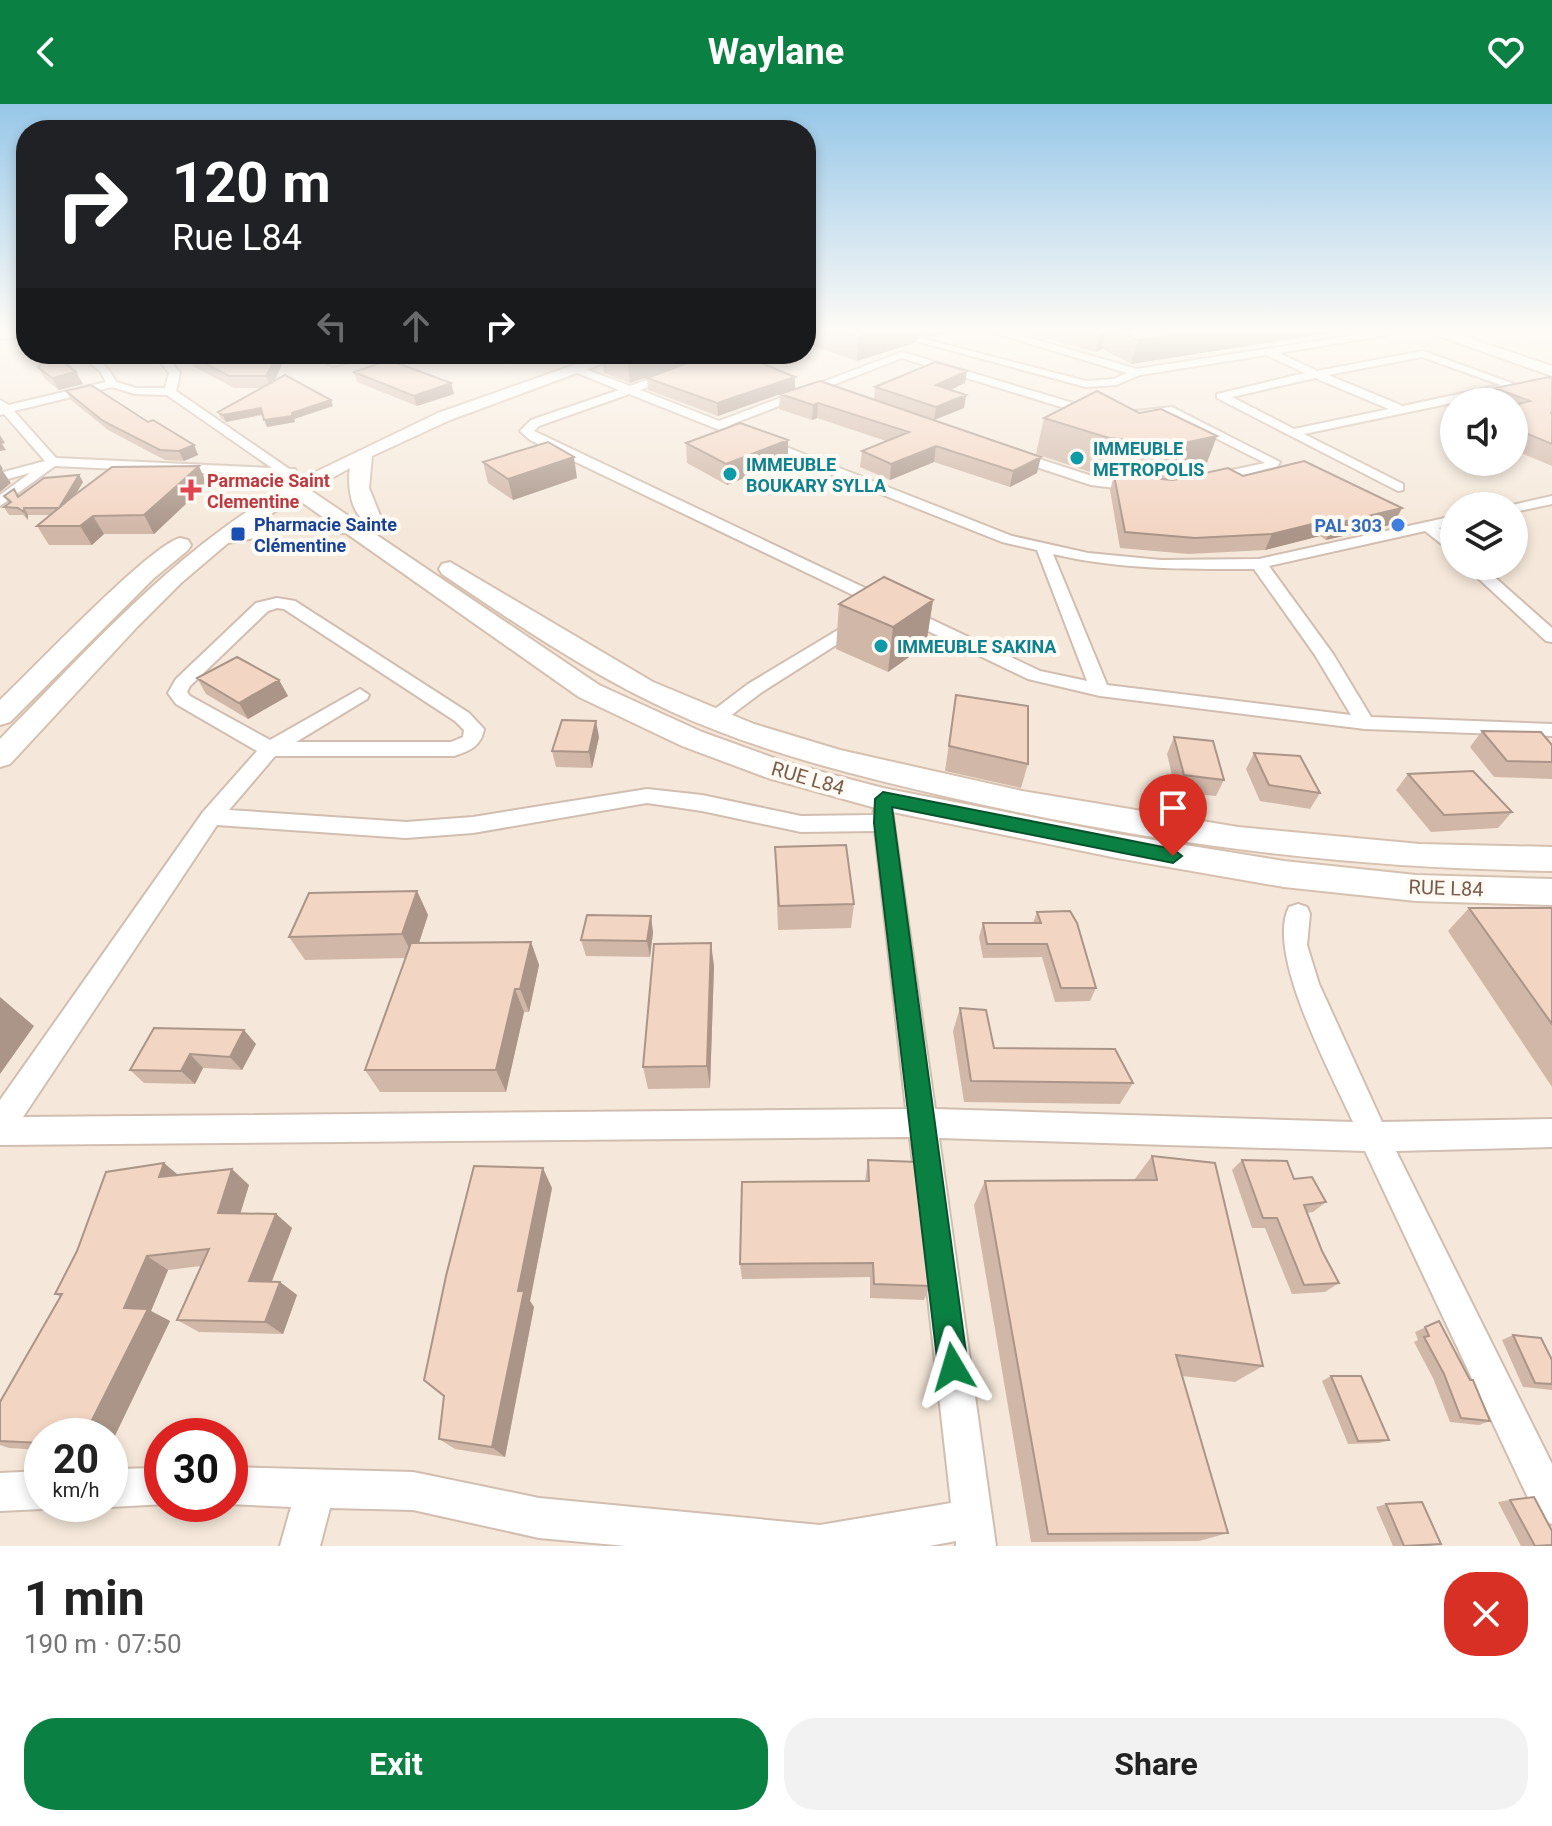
<!DOCTYPE html>
<meta charset="utf-8">
<style>
:root{--surface:#fff;--page:#f2f2f2;--text:#222;--muted:#767676;--accent:#0b8043}
body{margin:0;font-family:Roboto,sans-serif;background:var(--page);color:var(--text);height:100vh;display:flex;flex-direction:column;font-size:30px;white-space:nowrap}
*{box-sizing:border-box;margin:0}
p{font-size:26px;color:var(--muted)}
.icon{flex:none;width:44px;height:44px;fill:none;stroke:currentColor;stroke-width:2;stroke-linecap:round;stroke-linejoin:round}
.map{position:relative;height:1442px;overflow:hidden}
.details{display:flex;flex-direction:column;background:var(--surface);flex:1}
.details>*{flex:none}
.hud{position:absolute;left:16px;top:16px;width:800px;height:244px;border-radius:32px;box-shadow:0 4px 12px #0003;background:#202124;color:#fff;overflow:hidden}
.controls{position:absolute;left:1440px;top:284px;display:grid;gap:16px}
.controls a{display:grid;place-items:center;width:88px;height:88px;border-radius:50%;background:var(--surface);box-shadow:0 4px 12px #0003;font-size:40px}
.speed{position:absolute;left:24px;top:1314px;display:flex;gap:16px;font-size:40px;font-weight:700;text-align:center}
.speed>*{display:grid;place-content:center;width:104px;height:104px;border-radius:50%;background:var(--surface);box-shadow:0 4px 12px #0003;line-height:1}
.speed small{font-size:20px;font-weight:400}
.speed .limit{border:12px solid #d22;background:#fff;color:#111}
.pin{position:absolute;display:grid;place-items:center;width:68px;height:68px;color:#fff;margin:-82px -34px;border-radius:50% 50% 50% 0;rotate:-45deg;box-shadow:0 0 8px #0007}
.pin .icon{rotate:45deg}
.me{position:absolute;width:88px;margin:-44px;rotate:353deg;stroke-linejoin:round;filter:drop-shadow(0 0 6px #0008)}
.turn{display:flex;align-items:center;gap:28px;height:168px;padding:0 24px;font-size:36px}
.turn .icon{width:104px;height:104px;stroke-width:2.5}
.turn b{display:block;font-size:56px;line-height:68px}
.lanes{display:flex;align-items:center;height:76px;padding:0 24px;background:#0003;justify-content:center;gap:40px;direction:ltr}
.lanes .off{opacity:.35}
.round{display:grid;place-items:center;flex:none;width:84px;height:84px;border-radius:32px;background:var(--page)}
.headline{display:flex;align-items:center;justify-content:space-between;height:136px;padding:0 24px}
h1{font-size:48px;font-weight:700;line-height:60px}
.button{display:flex;gap:16px;margin-top:auto;padding:16px 24px}
.button a{flex:1;height:92px;border-radius:32px;background:var(--accent);color:#fff;font-size:32px;font-weight:700;line-height:92px;text-align:center}
.button a+a{background:var(--page);color:var(--text)}
header{display:flex;justify-content:space-between;align-items:center;height:104px;padding:0 24px;background:var(--accent);color:#fff;font-size:36px;font-weight:700}
.map>svg:first-child{display:block}
.residential{fill:#f5e8da;fill-rule:evenodd}
.lines{fill:none;stroke-linecap:round;stroke-linejoin:round}
.street-casing{stroke:#d1beb0;stroke-width:4}
.secondary-casing{stroke:#d6c0b0;stroke-width:4}
.street{fill:#fff;fill-rule:evenodd}
.secondary{fill:#fff;fill-rule:evenodd}
.wall{fill:#d1b7a8}
.shaded-wall{fill:#aa9588}
.building{fill:#f3d5c3;stroke:#aa9588;stroke-width:2}
.route{fill:#0b8043;stroke:#07532c;stroke-width:2}
.culture-dot{fill:#0f9aa8;stroke:#fffaf3;stroke-width:3}
.health-dot{fill:#e0444e;stroke:#fffaf3;stroke-width:3}
.shop-dot{fill:#3f7fe0;stroke:#fffaf3;stroke-width:3}
.transit-dot{fill:#1a4fb4;stroke:#fffaf3;stroke-width:3}
.labels{text-anchor:middle;dominant-baseline:central;stroke-width:8;stroke-linejoin:round;paint-order:stroke}
.far-culture-label{font-size:18px;font-weight:bold;fill:#0d838f;stroke:#fffaf3;text-anchor:start}
.far-health-label{font-size:18px;font-weight:bold;fill:#be3a42;stroke:#fffaf3;text-anchor:start}
.far-transit-label{font-size:18px;font-weight:bold;fill:#164399;stroke:#fffaf3;text-anchor:start}
.far-shop-label{font-size:18px;font-weight:bold;fill:#366cbe;stroke:#fffaf3;text-anchor:end}
.street-label{font-size:20px;fill:#7a5c4d;stroke:#fffaf3}
</style>
<header><svg class="icon" aria-label="back" viewBox="0 0 24 24"><path d="M15 5l-7 7 7 7"/></svg>Waylane<svg class="icon" aria-label="heart" viewBox="0 0 24 24"><path d="M12 20l-8-8c-3-5 5-10 8-4 3-6 11-1 8 4z"/></svg></header>
<div class="map">
<svg width="1552" height="1442" viewBox="0 0 1552 1442">
<rect width="100%" height="100%" fill="#fdf6ec"/>
<path class="residential" d="M0,226H26V250H806V226H1552V1442H0ZM1454,298H1514V358H1454ZM1454,402H1514V462H1454ZM42,1332H110V1400H42ZM162,1332H230V1400H162Z"/>
<g class="lines">
<defs>
<path id="street" d="M26,226V231L0,235V229Z
M985,226H1002L1137,265L1389,226H1416L1279,249L1317,267L1423,247L1514,280L1504,288L1304,330L1403,380V386L1398,387L1217,294V290L1305,269L1266,251L1140,271L1116,281L1086,283L916,237L921,234L1086,277L1114,275L1127,269ZM1422,253L1501,281L1403,302L1328,271ZM1315,274L1389,305L1294,325L1232,293Z
M902,248L1110,310L1172,303L1280,358L1276,365L1204,378V372L1265,359L1166,309L1110,318L902,254L730,321L1012,432L1088,449L1161,456L1259,455L1454,412V420L1439,424L1454,437V450L1425,427L1269,462L1333,550L1371,613L1552,620V632L1365,625L1100,592L1028,575L530,336L520,327L531,316L619,286L570,266L569,264L574,261L630,282L722,250H737L640,286L719,317ZM629,290L1002,438L1037,446L1087,577L1040,567L534,327L539,322ZM1053,450C1120,466 1186,465 1254,465L1315,551L1351,611L1107,581Z
M78,250C97,250 108,262 116,278L136,284H165L169,269L154,250H165L180,269L176,287L295,369L287,373L55,362L0,402V391L30,369L0,377V369L45,357L4,310L0,311V296L9,301L106,278L100,267ZM112,283L135,290L167,291L272,364L56,354L14,307Z
M309,250H322L334,256L385,250L333,262Z
M1011,346L1098,374L1140,379L1147,383L1140,387L1091,381L1006,353V347Z
M1552,392V400L1514,408V402H1508Z
M1465,462H1482L1552,524V538L1546,537Z
M277,494L295,497L469,609L484,625C481,642 470,647 454,652H275L229,706L406,718L473,713L647,685L702,691L801,712L873,711L875,699H891L935,1005L1353,1018C1332,971 1265,849 1289,803L1298,800L1307,803L1310,810L1307,841L1319,880L1382,1018L1552,1015V1043L1396,1047L1552,1360V1420L1538,1415L1365,1047L939,1034L996,1442H956V1437L929,1442H626L539,1434L413,1406L330,1404L320,1442H280L291,1403L227,1400H230V1363L413,1368L539,1394L820,1421L951,1399L910,1033L0,1041V996L203,708L257,647L176,600L168,589L176,575L256,499ZM277,504L284,505L455,617L464,626L463,633L451,638H296L367,595L369,591L360,585L270,636L190,592L187,588L190,582L268,507ZM647,699L702,707L801,728L875,727L906,1005L23,1013L217,721L406,734L473,729Z
M863,511L869,512L871,516L869,520L762,588L721,619H707L704,615L707,611L748,580Z
M162,1364V1400H167L110,1403L102,1400H110V1365Z
M42,1367V1400H55L42,1405L0,1407V1369Z"/>
<path id="secondary" d="M1422,226H1444L1552,262V272Z
M605,250H628L450,316L372,352L369,384L381,414L378,418L371,420C351,415 347,381 350,364L310,386L599,581L702,628L788,659L883,684L1117,730L1284,757L1416,771L1552,775V801L1416,797L1284,783L1117,754L883,706L768,674L682,642L579,593L346,429L288,428L228,439L181,479L137,523L10,660L0,663V635C90,544 173,448 285,384L278,369L281,365H295L301,375L438,309ZM296,394L327,416H288L251,423Z
M180,434L188,436L191,441L188,446L153,475L10,618L0,621V596C31,567 149,442 180,434Z
M450,458L653,578L754,620L840,646L1022,687L1238,723L1420,740L1552,743V767C1346,764 1153,740 953,694C856,672 760,648 670,607C589,570 515,519 442,470L439,465L442,460Z"/>
</defs>
<use href="#street" class="street-casing"/>
<use href="#secondary" class="secondary-casing"/>
<use href="#street" class="street"/>
<use href="#secondary" class="secondary"/>
</g>
<path class="wall" d="M806,226H952L931,233L919,231L914,239L857,257L806,240Z
M1014,226H1330L1329,229L1131,260L1102,245L1096,248Z
M193,250H287L274,277L331,296L333,302L294,315L295,318L267,323L263,311L226,318L221,314L218,308L262,284H234L193,262L188,251Z
M602,250H739L795,285L1037,369L1010,383L934,358L890,376L860,363L862,347L886,337L817,314L812,316L779,305L780,290L718,312L648,286L647,274L701,254L630,279L604,269Z
M38,263L83,280L59,286L45,275Z
M354,268L451,279L454,290L417,302L357,278Z
M1552,274V362L1514,346V298H1486L1495,284Z
M965,279L951,286L966,291L964,304L934,316L874,296L875,283Z
M66,287L148,318L194,341L198,351L184,357L165,356L108,326L71,296Z
M1139,309L1217,332L1203,369L1243,372L1394,420L1326,436L1320,432L1265,446L1189,450L1120,444L1110,386L1114,372L1099,371L1036,350L1044,314Z
M788,336V356L727,381L687,359L686,339Z
M483,358L577,374L513,396L488,379Z
M79,371L83,378L76,390L207,380L154,430H104L92,441H49L37,422L50,411H28V416L23,411H9L4,403L9,399L4,392L18,393Z
M933,496L926,541L888,568L836,545L839,500Z
M197,574L279,576L288,592L248,615L206,590Z
M956,591L1028,660L1021,684L945,667Z
M1482,627L1552,658V675L1494,673L1470,643Z
M599,633L592,664L556,663L552,647Z
M1174,633L1224,676L1216,692L1176,688L1167,650Z
M1254,649L1320,689L1310,705L1260,697L1246,665Z
M1408,670L1512,708L1498,724L1431,728L1396,686Z
M775,743L854,800L851,824L778,826Z
M417,787L428,811L419,839L531,838L539,861L529,908H524L506,988H380L365,966L406,854L305,856L289,833Z
M1469,804H1552V983L1448,827Z
M1037,808L1096,884L1090,897L1055,898L1042,853L983,854L979,833L983,819H1033Z
M653,828L650,853L586,852L581,836Z
M714,862L710,984L648,985L643,963Z
M960,904L994,944L1133,979L1120,1000L964,998L953,927Z
M154,924L256,940L242,966L203,964L195,980L144,979L130,966Z
M1152,1052L1263,1262L1235,1278L1182,1272L1228,1429L1199,1437L1031,1438L974,1101L985,1077L1134,1076Z
M868,1056L930,1182L924,1196L870,1194V1173L742,1175L740,1160L865,1077Z
M1242,1056L1294,1075L1326,1098L1313,1108L1307,1109L1322,1147L1339,1179L1325,1188L1292,1190L1265,1124H1252L1232,1066Z
M179,1071L249,1081L240,1109L276,1110L292,1124L272,1177L280,1178L297,1191L283,1230L199,1228L177,1216L201,1162L168,1166L151,1207L170,1217L110,1342V1332H42V1346L9,1344L0,1341V1298L60,1193L55,1190Z
M552,1084L530,1197L534,1203L505,1353L455,1345L439,1335L444,1292Z
M1439,1217L1490,1317L1479,1321L1450,1318L1433,1274L1414,1238L1418,1236L1415,1228Z
M1513,1231L1552,1256V1286L1523,1283L1502,1236Z
M1331,1272L1389,1336L1379,1339L1348,1340L1322,1277Z
M1510,1396L1544,1442H1521L1498,1398Z
M1386,1400L1441,1440L1429,1442H1393L1376,1403Z"/>
<path class="shaded-wall" d="M882,226H920L919,231L914,239L857,257L858,234Z
M931,226H952L931,233Z
M1101,226H1106L1102,245L1096,248Z
M1186,226H1330L1329,229L1131,260L1138,236Z
M278,250H287L271,284L266,272Z
M641,250H713L630,279L627,254Z
M967,267L965,279L934,293L936,281Z
M76,268L83,280L59,286L52,274Z
M795,273V285L718,312L717,299Z
M451,279L454,290L417,302L414,292Z
M966,291L964,304L934,316L936,303Z
M331,296L333,302L294,315L295,318L267,323L264,316Z
M818,299L817,314L812,316L813,301Z
M261,304L264,310L226,318L223,311Z
M0,331L5,339L2,340L6,346L0,347Z
M1217,332L1203,369L1167,377L1179,340Z
M788,336V356L727,381L726,360Z
M194,341L198,351L184,357L179,347Z
M936,342L934,358L890,376L891,360Z
M574,353L577,374L513,396L508,375Z
M1041,353L1037,369L1010,383L1013,367Z
M0,360L3,365L2,366L11,379L0,388Z
M199,362L207,380L154,430L144,411Z
M79,371L83,378L63,411L59,404Z
M24,404L28,411V416L24,408Z
M1402,404L1394,420L1326,436L1334,420Z
M93,412L104,430L92,441L80,422Z
M1328,416L1320,432L1265,446L1272,430Z
M933,496L926,541L888,568L893,523Z
M279,576L288,592L248,615L239,599Z
M596,617L599,633L592,664L589,648Z
M417,787L428,811L414,854L402,830Z
M651,812L653,828L650,853L647,837Z
M531,838L539,861L529,908L520,885Z
M711,839L714,862L710,984L707,962Z
M515,885L524,908L506,988L496,966Z
M0,893L34,922L0,970Z
M244,926L256,940L242,966L230,953Z
M190,950L203,964L195,980L181,967Z
M164,1059L183,1075L159,1073Z
M543,1064L552,1084L530,1197L534,1203L505,1353L492,1343L518,1187Z
M232,1065L249,1081L236,1124L218,1109Z
M276,1110L292,1124L267,1190L249,1177Z
M147,1152L168,1166L151,1207L170,1217L110,1342V1332H84L124,1204Z
M280,1178L297,1191L283,1230L265,1218Z"/>
<path class="building" d="M835,226H882L858,234Z
M1117,226H1204L1138,236Z
M49,250H53L76,268L52,274L38,263Z
M193,250H278L266,272H229L188,251Z
M615,250H641L627,254Z
M712,250H739L795,273L717,299L647,274Z
M389,256L451,279L414,292L354,268Z
M935,258L967,267L936,281L966,291L936,303L875,283Z
M285,271L331,296L292,309V312L264,316L261,304L223,311L218,308Z
M1549,273L1552,274V307L1551,309L1552,310V340L1516,325L1524,324L1514,320V301L1530,297L1495,284Z
M820,277L1041,353L1013,367L936,342L891,360L862,347L909,328L818,299L813,301L780,290Z
M91,281L148,318L153,316L194,341L179,347L160,346L103,317L66,287Z
M1097,287L1139,309L1161,305L1217,332L1179,340L1109,334L1044,314Z
M740,319L788,336L726,360L686,339Z
M548,338L574,353L508,375L483,358Z
M1304,357L1402,404L1334,420L1328,416L1272,430L1195,434L1125,428L1114,371L1173,376L1228,364L1243,372Z
M199,362L144,411L93,412L80,422H37L72,393L112,363Z
M79,371L59,404H24V408L18,404L4,403L11,398L4,392L14,385L18,393L44,374Z
M884,473L933,496L893,523L839,500Z
M237,553L279,576L239,599L197,574Z
M956,591L1028,602V660L949,642Z
M562,616L596,617L589,648L552,647Z
M1482,627L1541,628L1552,641V658L1507,657Z
M1174,633L1213,637L1224,676L1184,671Z
M1254,649L1300,652L1320,689L1269,681Z
M1473,667L1512,708L1444,711L1408,670Z
M846,741L854,800L779,802L775,743Z
M417,787L402,830L289,833L309,789Z
M1469,804H1552V920Z
M1070,807L1077,819L1096,884H1061L1047,840H987L983,819H1041L1037,808Z
M587,811L651,812L647,837L581,836Z
M531,838L520,885H515L496,966H365L411,839Z
M711,839L707,962L643,963L654,840Z
M960,904L986,906L994,944L1115,945L1133,979L971,977Z
M154,924L244,926L230,953L190,950L181,967L130,966Z
M1152,1052L1215,1059L1263,1262L1176,1251L1228,1429L1048,1430L985,1077L1157,1076Z
M868,1056L916,1058L930,1182L874,1180L873,1159L740,1160L742,1078L869,1077Z
M1242,1056L1287,1057L1294,1075L1312,1073L1326,1098L1304,1101L1322,1147L1339,1179L1304,1181L1277,1114H1263Z
M164,1059L159,1073L232,1065L218,1109L276,1110L249,1177L280,1178L265,1218L177,1216L209,1145L147,1152L124,1204L148,1205L84,1332H42V1339L0,1337V1298L62,1190H55L77,1147L106,1068Z
M474,1062L543,1064L518,1187H524L492,1343L439,1335L444,1292L424,1276L446,1172Z
M1439,1217L1470,1276H1473L1490,1317L1461,1314L1444,1270L1424,1233L1429,1232L1425,1223Z
M1513,1231L1541,1234L1552,1256V1280L1535,1279Z
M1331,1272H1361L1389,1336L1358,1337Z
M1534,1393L1552,1427V1441L1535,1442L1510,1396Z
M1422,1398L1441,1440L1404,1442L1386,1400Z"/>
<linearGradient id="sky" x2="0" y2="1"><stop stop-color="#97c7e8"/><stop offset="0.53" stop-color="#fefbf6"/><stop offset="1" stop-color="#fefbf6" stop-opacity="0"/></linearGradient>
<rect width="1552" height="428" fill="url(#sky)"/>
<path class="route" d="M883,688L1173,745L1182,752L1173,759L892,703L968,1263L963,1273L953,1277L943,1273L938,1263L874,719L875,695Z"/>
<g class="culture-dot">
<circle cx="1077" cy="354" r="8"/>
<circle cx="730" cy="370" r="8"/>
<circle cx="881" cy="542" r="8"/>
</g>
<path class="health-dot" d="M187 374h8v8h8v8h-8v8h-8v-8h-8v-8h8z"/>
<circle class="shop-dot" cx="1398" cy="421" r="8"/>
<rect class="transit-dot" x="230" y="422" width="16" height="16" rx="4"/>
<g class="labels">
<g class="far-culture-label">
<text x="1093" y="344">IMMEUBLE<tspan x="1093" dy="21">METROPOLIS</tspan></text>
<text x="746" y="360">IMMEUBLE<tspan x="746" dy="21">BOUKARY SYLLA</tspan></text>
<text x="897" y="542">IMMEUBLE SAKINA</text>
</g>
<g class="far-health-label">
<text x="207" y="376">Parmacie Saint<tspan x="207" dy="21">Clementine</tspan></text>
</g>
<g class="far-transit-label">
<text x="254" y="420">Pharmacie Sainte<tspan x="254" dy="21">Clémentine</tspan></text>
</g>
<g class="far-shop-label">
<text x="1382" y="421">PAL 303</text>
</g>
<g class="street-label">
<text transform="translate(808 674) rotate(16)">RUE L84</text>
<text transform="translate(1446 784) rotate(2)">RUE L84</text>
</g>
</g>
</svg>
<div class="controls">
<a><svg class="icon" aria-label="sound" viewBox="0 0 24 24"><path d="M4 9h4l5-4v14l-5-4H4zM17 9q2 3 0 6"/></svg></a>
<a><svg class="icon" aria-label="layers" viewBox="0 0 24 24"><path d="M12 4l9 5-9 5-9-5zM3 14l9 5 9-5"/></svg></a>
</div>
<div class="speed"><div>20<small>km/h</small></div><div class="limit">30</div></div>
<div class="pin" style="left:1173px;top:752px;background:#d93025"><svg class="icon" aria-label="arrive" viewBox="0 0 24 24"><path d="M6 21V4h12l-3 4 3 4H6"/></svg></div>
<svg class="me" style="left:953px;top:1263px" viewBox="-20 -20 40 40"><path d="M0-17L14 15 0 8-14 15z" fill="#0b8043" stroke="#fff" stroke-width="4"/></svg>
<div class="hud">
<div class="turn"><svg class="icon" aria-label="right" viewBox="0 0 24 24"><path d="M7 20v-9h11M14 6l5 5-5 5"/></svg><div><b>120 m</b>Rue L84</div></div>
<div class="lanes"><svg class="icon off" aria-label="left" viewBox="0 0 24 24"><path d="M17 20v-9H6M10 6l-5 5 5 5"/></svg><svg class="icon off" aria-label="ahead" viewBox="0 0 24 24"><path d="M12 20V5M6 11l6-6 6 6"/></svg><svg class="icon" aria-label="right" viewBox="0 0 24 24"><path d="M7 20v-9h11M14 6l5 5-5 5"/></svg></div>
</div>
</div>
<section class="details">
<div class="headline"><div><h1>1 min</h1><p>190 m · 07:50</p></div><a class="round" style="background:#d93025;color:#fff"><svg class="icon" aria-label="close" viewBox="0 0 24 24"><path d="M6 6l12 12M18 6L6 18"/></svg></a></div>
<div class="button"><a>Exit</a><a>Share</a></div>
</section>
